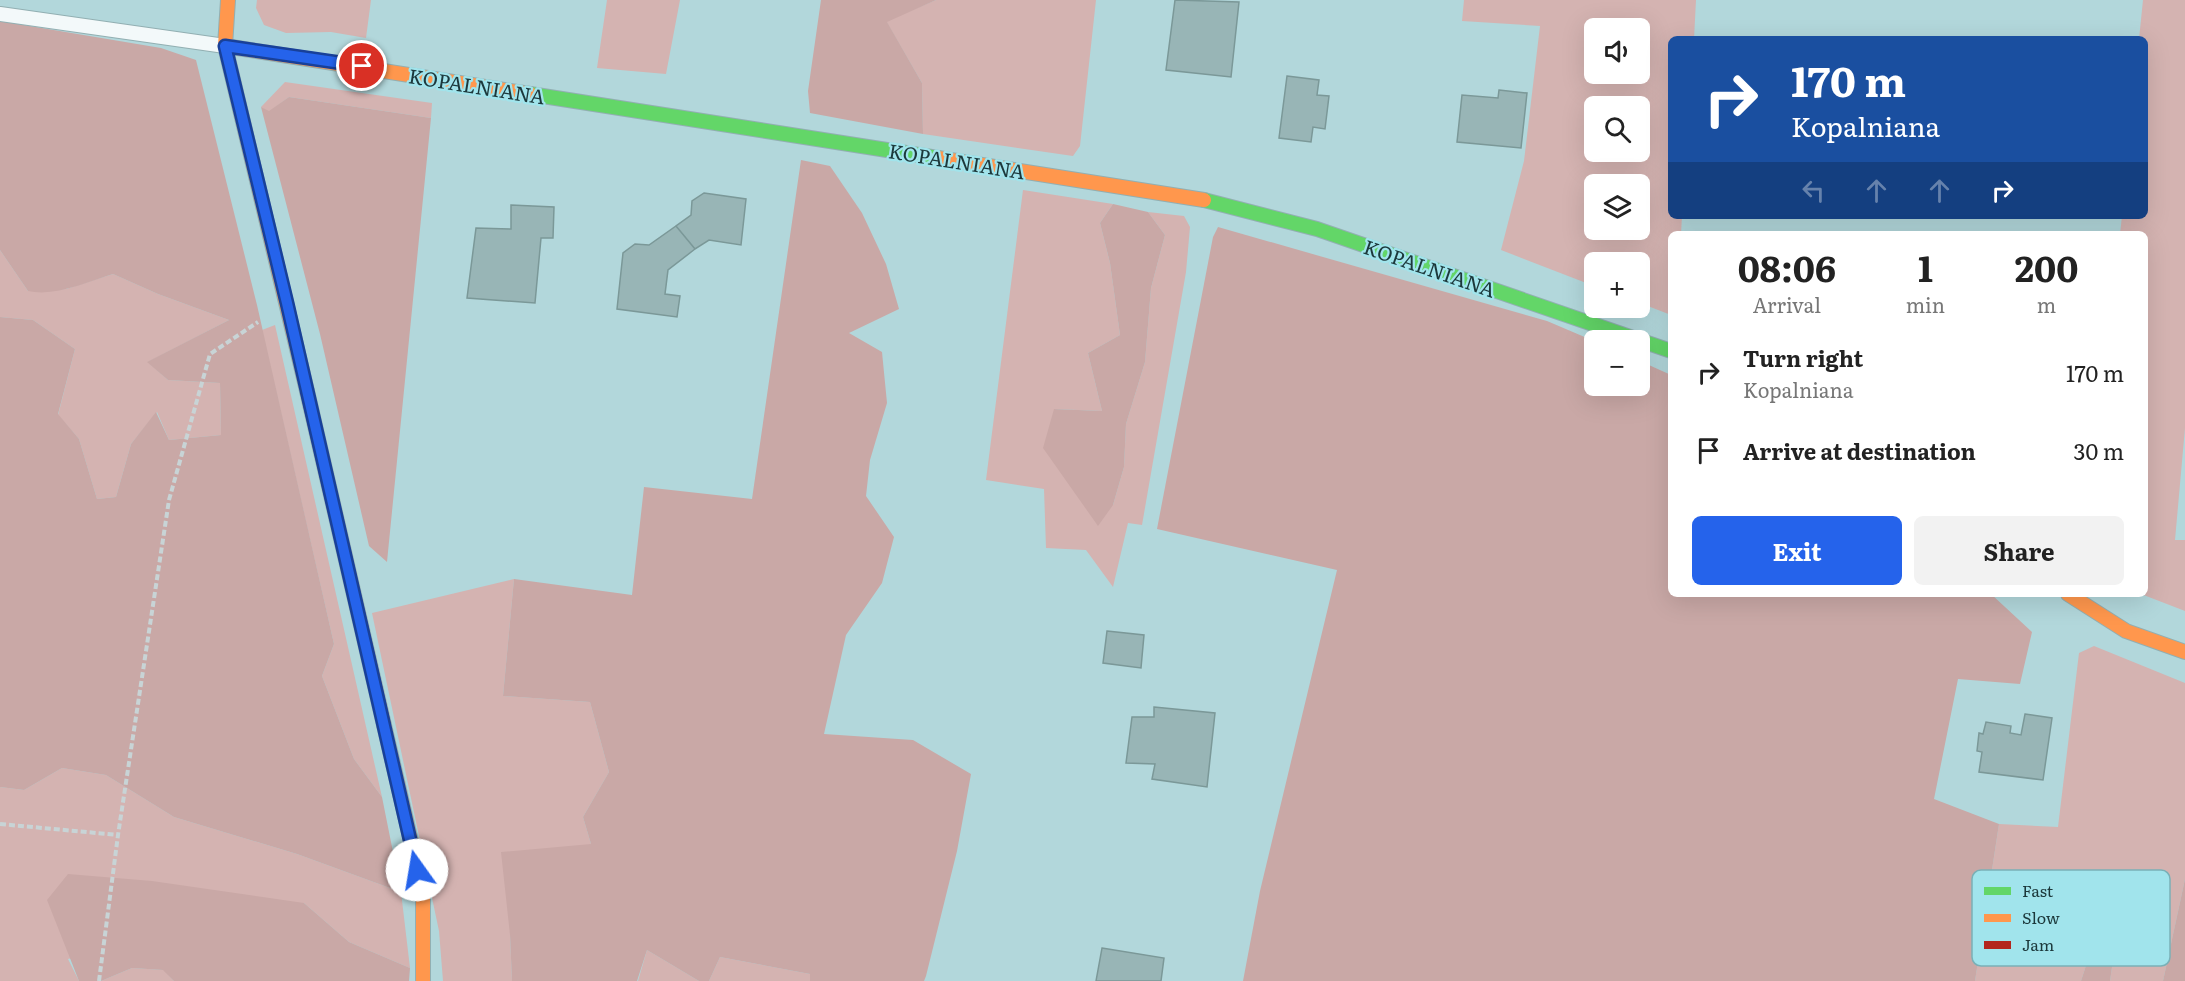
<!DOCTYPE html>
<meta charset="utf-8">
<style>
:root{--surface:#fff;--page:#f2f2f2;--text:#222;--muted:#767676;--accent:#2563eb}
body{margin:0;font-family:Literata,serif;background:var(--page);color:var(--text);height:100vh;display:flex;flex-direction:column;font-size:22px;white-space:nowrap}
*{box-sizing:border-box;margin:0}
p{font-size:20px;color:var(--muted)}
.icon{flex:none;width:33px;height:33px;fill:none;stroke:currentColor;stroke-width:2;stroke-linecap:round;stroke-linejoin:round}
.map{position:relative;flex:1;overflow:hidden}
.sheet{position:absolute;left:1668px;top:231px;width:480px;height:366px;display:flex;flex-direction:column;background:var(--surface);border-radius:9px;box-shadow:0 6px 24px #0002}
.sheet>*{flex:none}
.hud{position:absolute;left:1668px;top:36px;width:480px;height:183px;border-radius:9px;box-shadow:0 6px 24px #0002;background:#1a4fa0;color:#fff;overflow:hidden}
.controls{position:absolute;left:1584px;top:18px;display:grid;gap:12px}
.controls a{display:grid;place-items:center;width:66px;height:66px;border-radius:9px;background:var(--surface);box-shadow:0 6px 24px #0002;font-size:30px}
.pin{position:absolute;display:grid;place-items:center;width:51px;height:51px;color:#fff;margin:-26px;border:3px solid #fff;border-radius:50%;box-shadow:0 2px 6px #0007}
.me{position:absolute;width:66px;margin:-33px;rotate:347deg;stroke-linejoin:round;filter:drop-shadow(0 0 4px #0008)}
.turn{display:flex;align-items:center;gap:21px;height:126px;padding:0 24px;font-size:27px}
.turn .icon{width:78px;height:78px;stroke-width:2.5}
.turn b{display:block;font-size:42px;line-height:51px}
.lanes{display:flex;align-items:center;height:57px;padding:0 24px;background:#0003;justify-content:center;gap:30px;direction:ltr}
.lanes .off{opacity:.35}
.eta{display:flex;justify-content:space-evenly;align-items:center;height:102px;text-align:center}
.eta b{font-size:36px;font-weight:700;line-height:42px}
.primary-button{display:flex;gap:12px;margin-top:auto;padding:12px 24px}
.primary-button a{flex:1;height:69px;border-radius:9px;background:var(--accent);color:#fff;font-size:24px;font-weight:700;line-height:69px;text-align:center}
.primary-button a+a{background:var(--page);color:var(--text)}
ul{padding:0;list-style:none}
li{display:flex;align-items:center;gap:18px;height:78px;padding:0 24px}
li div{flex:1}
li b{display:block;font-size:22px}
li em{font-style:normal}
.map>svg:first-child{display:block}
.green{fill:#d4b3b1;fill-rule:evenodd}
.forest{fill:#c9a8a6}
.building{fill:#98b5b6;stroke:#7b9898;stroke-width:1.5}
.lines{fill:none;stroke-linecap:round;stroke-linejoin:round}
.lane-casing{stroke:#92afb2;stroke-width:16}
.fast-casing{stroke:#92afb2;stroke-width:16}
.slow-casing{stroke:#92afb2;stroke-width:16}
.jam-casing{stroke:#92afb2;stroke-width:16}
.path{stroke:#c8d4d6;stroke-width:4;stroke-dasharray:6 3;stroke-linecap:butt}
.lane{stroke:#f3f9fa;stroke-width:14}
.fast{stroke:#63d668;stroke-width:14}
.slow{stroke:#ff974d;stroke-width:14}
.jam{stroke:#b3261e;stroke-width:14}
.route-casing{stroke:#184099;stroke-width:15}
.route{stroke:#2563eb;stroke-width:10}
.labels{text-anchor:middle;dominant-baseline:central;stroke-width:4.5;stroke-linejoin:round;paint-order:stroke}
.street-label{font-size:20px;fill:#1c383b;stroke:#a1e4ec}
.key{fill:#a1e4ec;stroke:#79b0b7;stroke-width:1.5}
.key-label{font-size:16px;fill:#1c383b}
</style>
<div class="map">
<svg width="2185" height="981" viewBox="0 0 2185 981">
<rect width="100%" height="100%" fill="#b2d7db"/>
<path class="green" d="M257,0H371L366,38L331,32L286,33L264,25L256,8Z
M607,0H680L666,74L597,68Z
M936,0H1096L1080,146L1073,156L923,134L922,83L886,21Z
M1464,0H1696L1694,39H1671V216H1682L1681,234H1671V315L1640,303V262H1594V286L1501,250L1524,161L1540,26L1462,21ZM1594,28H1640V74H1594ZM1594,106H1640V152H1594ZM1594,184H1640V230H1594Z
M2143,0H2185V428L2175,540H2185V611L2141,594H2145V234H2120L2122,216H2145V39H2139Z
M285,82L432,103L431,118L289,97L269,112L261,107Z
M1023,190L1113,204L1100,223L1110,263L1120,335L1088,353L1102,411L1054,409L1113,505L1124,467L1126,424L1145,362L1151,288L1165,235L1148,212L1184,216L1190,227L1186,272L1142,525L1128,523L1113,587L1086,550L1046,548L1044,489L986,480Z
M0,250L28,291L66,289L113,274L158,294L229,320L148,362L168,380L220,383L221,435L169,440L157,412L131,444L116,497L97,499L79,439L58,415L75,349L33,320L0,317Z
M275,325L382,797L354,759L322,676L334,644L262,330Z
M514,579L503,696L590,702L609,772L583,817L591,844L510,935L512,981H443L439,931L372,613Z
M2094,646L2185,683V879L2163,981H2110L2118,925L2101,919L2081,981H1975L1999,824L2058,827L2079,653Z
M62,768L106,775L174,817L297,854L401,892L410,968L349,942L304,903L68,959L79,981H0V787L24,790Z
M647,950L699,981H638Z
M720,957L810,974V981H709Z
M132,968L164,970L174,981H101Z"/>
<path class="forest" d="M821,0H936L887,22L922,83L923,134L810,113L808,91Z
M0,21L161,48L196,60L257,305L334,644L322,676L354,759L382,797L401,892L297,854L174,817L106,775L62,768L24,790L0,787V317L33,320L75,349L58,414L79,439L97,499L116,497L131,444L156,412L169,440L221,435L220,383L168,380L147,362L229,320L158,294L113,274C87,282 55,297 28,291L0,250Z
M289,97L431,118L387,562L369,546L320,334L261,107L269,111Z
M801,160L830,166L862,213L886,264L899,309L849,333L882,352L887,403L870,460L866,496L894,537L882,583L846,635L824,734L913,740L971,774L957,851L926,976L924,981H810V974L720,957L709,981H699L647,950L637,981H512L510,935L501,852L591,844L583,817L609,772L590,702L503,696L514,579L632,595L644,487L752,499Z
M1113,204L1148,212L1165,235L1151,288L1145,362L1126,424L1124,467L1113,505L1098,526L1043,448L1054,409L1102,411L1088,353L1120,335L1110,263L1100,223Z
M1218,227L1547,321L1594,341V386H1640V361L1671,375V594H1991L2032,632L2020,684L1958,679L1934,799L1999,824L1975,981H1243L1260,891L1337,570L1157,529L1213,237Z
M68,874L152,881L304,903L349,942L410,968L409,981H174L163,970L132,968L101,981H79L47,900Z
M2185,879V981H2163Z
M2101,919L2118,925L2110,981H2081Z"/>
<path class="building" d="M1175,0L1239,2L1231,77L1166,70Z
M1287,76L1319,80L1317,95L1329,96L1325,129L1313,127L1311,142L1279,138Z
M1499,90L1527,93L1521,148L1457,142L1462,95L1498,98Z
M704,193L746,199L741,245L709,240L695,249L676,226L691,215L692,201Z
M511,205L554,207L553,238H541L535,303L467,298L476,228L511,229Z
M676,226L695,249L668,270L665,294L680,296L677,317L617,309L623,253L635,244L649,245Z
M1107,631L1144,635L1141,668L1103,663Z
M1154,707L1215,713L1207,787L1152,779L1155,764L1126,763L1132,717H1154Z
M2025,714L2052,718L2043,780L1979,772L1982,752L1977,751L1979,733L1983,734L1986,722L2011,726L2010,733L2021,735Z
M1102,948L1164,958L1161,981H1096Z"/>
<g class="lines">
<defs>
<path id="lane" d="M0,14L225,46"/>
<path id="fast" d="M530,94L938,158
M1204,200L1317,229L1671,351"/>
<path id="slow" d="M228,0L225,46L307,391
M225,46L530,94
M938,158L1204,200
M2068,594L2126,631L2185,652
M384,725L423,893V981"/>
<path id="jam" d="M307,391L384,725"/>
</defs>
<use href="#lane" class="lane-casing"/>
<use href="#fast" class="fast-casing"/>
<use href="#slow" class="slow-casing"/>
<use href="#jam" class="jam-casing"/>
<path class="path" d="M0,824L118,835
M99,981L118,835L169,500L210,354L258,322"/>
<use href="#lane" class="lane"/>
<use href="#fast" class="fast"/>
<use href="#slow" class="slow"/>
<use href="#jam" class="jam"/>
</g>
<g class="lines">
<defs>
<path id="route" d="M362,66L225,46L287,303L417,870"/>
</defs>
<use href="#route" class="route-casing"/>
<use href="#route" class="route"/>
</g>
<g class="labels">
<g class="street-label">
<text transform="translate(477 85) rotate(9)">KOPALNIANA</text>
<text transform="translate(957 160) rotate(9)">KOPALNIANA</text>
<text transform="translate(1430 267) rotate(19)">KOPALNIANA</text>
</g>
</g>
<rect x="1972" y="870" width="198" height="96" rx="9" class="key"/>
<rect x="1984" y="887" width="27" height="8" fill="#63d668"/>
<rect x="1984" y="914" width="27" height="8" fill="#ff974d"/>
<rect x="1984" y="941" width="27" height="8" fill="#b3261e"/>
<g class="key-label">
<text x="2022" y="897">Fast</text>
<text x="2022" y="924">Slow</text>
<text x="2022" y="951">Jam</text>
</g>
</svg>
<div class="controls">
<a><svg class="icon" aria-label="sound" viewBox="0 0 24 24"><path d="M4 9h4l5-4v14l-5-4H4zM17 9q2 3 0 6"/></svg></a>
<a><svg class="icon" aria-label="search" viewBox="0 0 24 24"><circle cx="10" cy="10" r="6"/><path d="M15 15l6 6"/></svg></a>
<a><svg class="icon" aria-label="layers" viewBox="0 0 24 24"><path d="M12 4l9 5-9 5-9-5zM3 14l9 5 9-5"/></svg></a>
<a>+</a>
<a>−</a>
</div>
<div class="pin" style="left:362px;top:66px;background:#d93025"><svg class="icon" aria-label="arrive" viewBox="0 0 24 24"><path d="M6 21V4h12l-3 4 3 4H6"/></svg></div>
<svg class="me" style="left:417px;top:870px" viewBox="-20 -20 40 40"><circle r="19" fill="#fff"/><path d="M0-13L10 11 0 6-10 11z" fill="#2563eb"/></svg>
<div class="hud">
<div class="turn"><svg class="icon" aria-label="right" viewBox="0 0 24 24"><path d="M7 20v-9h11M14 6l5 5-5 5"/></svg><div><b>170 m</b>Kopalniana</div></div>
<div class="lanes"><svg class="icon off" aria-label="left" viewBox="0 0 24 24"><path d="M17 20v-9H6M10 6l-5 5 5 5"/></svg><svg class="icon off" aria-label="ahead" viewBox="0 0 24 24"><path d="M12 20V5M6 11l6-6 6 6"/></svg><svg class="icon off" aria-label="ahead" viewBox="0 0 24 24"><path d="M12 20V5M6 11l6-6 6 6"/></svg><svg class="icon" aria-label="right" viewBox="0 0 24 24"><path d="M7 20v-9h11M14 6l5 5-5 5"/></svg></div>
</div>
<section class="sheet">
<div class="eta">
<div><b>08:06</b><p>Arrival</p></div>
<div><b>1</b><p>min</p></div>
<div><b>200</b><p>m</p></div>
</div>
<ul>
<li><svg class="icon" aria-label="right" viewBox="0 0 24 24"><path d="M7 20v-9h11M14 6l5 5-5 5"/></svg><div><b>Turn right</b><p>Kopalniana</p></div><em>170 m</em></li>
<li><svg class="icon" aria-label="arrive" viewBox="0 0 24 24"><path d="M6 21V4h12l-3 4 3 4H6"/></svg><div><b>Arrive at destination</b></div><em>30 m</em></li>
</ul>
<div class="primary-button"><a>Exit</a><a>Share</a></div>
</section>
</div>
